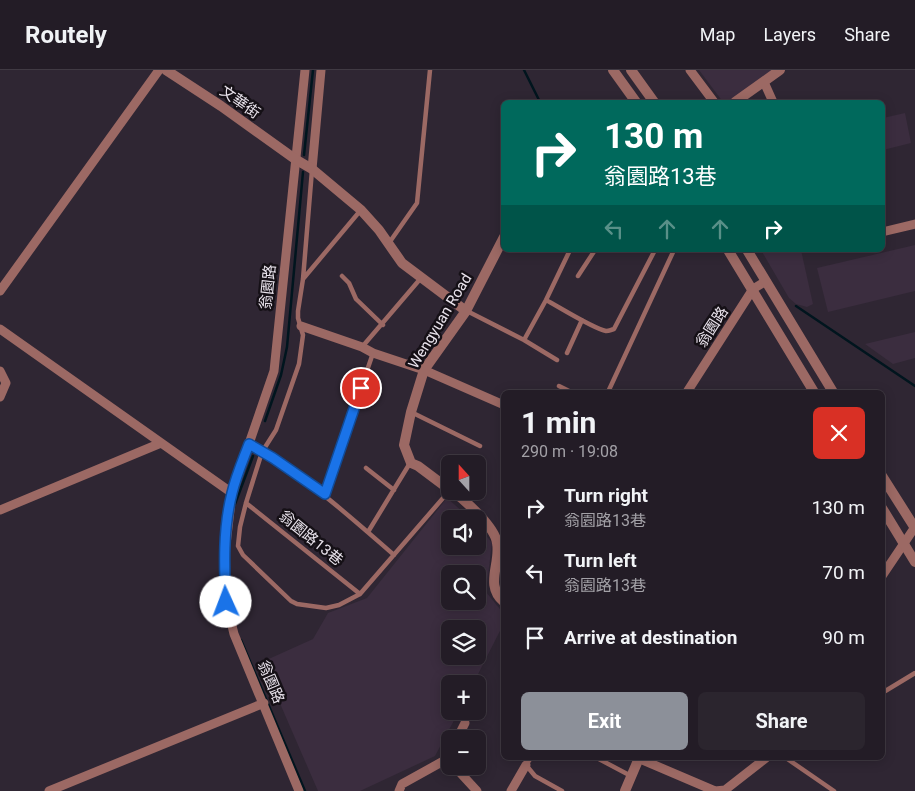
<!DOCTYPE html>
<meta charset="utf-8">
<style>
:root{--surface:#231c26;--page:#2b252e;--text:#f1f3f6;--muted:#a3a1a7;--line:#403a43;--accent:#8c9099}
body{margin:0;font-family:Roboto,"Noto Sans TC",sans-serif;background:var(--page);color:var(--text);height:100vh;display:flex;flex-direction:column;font-size:19px;white-space:nowrap}
*{box-sizing:border-box;margin:0}
p{font-size:16px;color:var(--muted)}
.icon{flex:none;width:28px;height:28px;fill:none;stroke:currentColor;stroke-width:2;stroke-linecap:round;stroke-linejoin:round}
.map{position:relative;flex:1;overflow:hidden}
.drawer{position:absolute;left:501px;top:320px;width:384px;height:370px;display:flex;flex-direction:column;background:var(--surface);border-radius:8px;box-shadow:0 2px 12px #0003,0 0 0 1px var(--line)}
.drawer>*{flex:none}
.top-card{position:absolute;left:501px;top:30px;width:384px;height:152px;border-radius:8px;box-shadow:0 2px 12px #0003,0 0 0 1px var(--line);background:#00695c;color:#fff;overflow:hidden}
.needle{width:32px;rotate:339deg}
.buttons{position:absolute;left:441px;top:385px;display:grid;gap:10px}
.buttons a{display:grid;place-items:center;width:45px;height:45px;border-radius:8px;background:var(--surface);box-shadow:0 2px 12px #0003,0 0 0 1px var(--line);font-size:25px}
.pin{position:absolute;display:grid;place-items:center;width:42px;height:42px;color:#fff;margin:-21px;border:2px solid #fff;border-radius:50%;box-shadow:0 1px 5px #0007}
.me{position:absolute;width:55px;margin:-28px;rotate:358deg;stroke-linejoin:round;filter:drop-shadow(0 0 4px #0008)}
.turn{display:flex;align-items:center;gap:18px;height:105px;padding:0 20px;font-size:22px}
.turn .icon{width:65px;height:65px;stroke-width:2.5}
.turn b{display:block;font-size:35px;line-height:42px}
.lanes{display:flex;align-items:center;height:48px;padding:0 20px;background:#0003;justify-content:center;gap:25px;direction:ltr}
.lanes .off{opacity:.35}
.round{display:grid;place-items:center;flex:none;width:52px;height:52px;border-radius:8px;background:var(--page)}
.overview{display:flex;align-items:center;justify-content:space-between;height:85px;padding:0 20px}
h1{font-size:30px;font-weight:700;line-height:38px}
.primary-button{display:flex;gap:10px;margin-top:auto;padding:10px 20px}
.primary-button a{flex:1;height:58px;border-radius:8px;background:var(--accent);color:#fff;font-size:20px;font-weight:700;line-height:58px;text-align:center}
.primary-button a+a{background:var(--page);color:var(--text)}
ul{padding:0;list-style:none}
li{display:flex;align-items:center;gap:15px;height:65px;padding:0 20px}
li div{flex:1}
li b{display:block;font-size:19px}
li em{font-style:normal}
header{display:flex;align-items:center;gap:30px;box-sizing:border-box;height:70px;padding:0 25px;background:var(--surface);border-bottom:1px solid var(--line)}
header strong{font-size:24px}
nav{display:flex;gap:28px;margin-inline-start:auto;font-size:18px}
.map>svg:first-child{display:block}
.built{fill:#3b2d3f;fill-rule:evenodd}
.lines{fill:none;stroke-linecap:round;stroke-linejoin:round}
.stream{stroke:#00151e;stroke-width:2.5}
.service{stroke:#9c6964;stroke-width:4.5}
.minor{stroke:#9c6964;stroke-width:9}
.tertiary{stroke:#9c6964;stroke-width:10}
.route-casing{stroke:#114b97;stroke-width:12}
.route{stroke:#1a73e8;stroke-width:9}
.labels{text-anchor:middle;dominant-baseline:central;stroke-width:5;stroke-linejoin:round;paint-order:stroke}
.street-label{font-size:15px;fill:#eae4ed;stroke:#151016}
</style>
<header>
<strong>Routely</strong>
<nav><a>Map</a><a>Layers</a><a>Share</a></nav>
</header>
<div class="map">
<svg width="915" height="721" viewBox="0 0 915 721">
<rect width="100%" height="100%" fill="#2f2633"/>
<path class="built" d="M699,0H772L728,32H723Z
M905,43L911,73L883,80V48Z
M915,175V221L828,242L817,198Z
M761,180H801L813,234L807,237L796,234L789,228Z
M915,262V288L893,294L865,274Z
M447,428L471,449H450V476H478V455L492,473L486,522L504,544V553L473,614H450V641H459L435,686L360,721H318L262,592L313,569L328,543L367,528ZM450,504H478V531H450ZM450,559H478V586H450Z"/>
<g class="lines">
<path class="stream" d="M524,0L540,32
M304,85L313,0
M796,236L915,316
M265,351L281,305L287,277L303,102
M235,434L253,386
M241,570L305,721"/>
<path class="service" d="M312,100L303,209L298,241V248L303,265L299,294L276,360L262,382L246,433L240,457L238,476L243,485L291,531L297,534L326,538L339,535L360,524L450,420
M389,173L417,133L430,0
M342,206L349,213L356,229L383,255
M578,206L595,180
M303,209L360,141
M546,230C559,237 594,259 606,261C610,261 610,260 614,259L655,180
M467,241L524,270L557,290
M524,270L546,230L570,180
M362,277L421,208
M567,283L582,250
M559,316L571,322
M608,322L674,180
M411,342L480,376
M249,374C303,404 348,445 394,485
M366,398L394,420
M325,424L373,283
M246,433L360,524
M368,462L410,393
M882,623L915,603
M531,688L526,695L535,706L562,721
M597,688L631,706
M786,688L834,721"/>
<path class="minor" d="M690,0L714,32
M764,12L773,32
M312,99L321,0
M882,162L915,154
M0,221L159,0
M301,256L362,277L373,283L424,300L504,335
M0,259L232,423
M0,301L6,313L0,327
M687,322L753,219L766,211
M0,440L161,373
M882,506L915,457
M457,669L465,653
M638,688L715,721L725,720L766,688
M454,696L477,721
M49,721L264,633
M299,721L234,564L226,531L224,492L232,423L274,301L305,0
M399,721L402,714L447,689L450,683
M511,721L526,695"/>
<path class="tertiary" d="M166,0L221,36L295,89L312,99L361,140L379,160L402,193L466,241
M613,0L636,32
M631,0L654,32
M735,32L780,0
M728,180L814,322
M747,180L833,322
M882,406L915,458
M450,420L418,396L411,393L404,375L411,342L424,300L466,241L504,167
M452,421C465,430 495,457 497,473C501,494 484,515 504,532
M882,438L915,492
M625,721L639,688"/>
</g>
<g class="lines">
<defs>
<path id="route" d="M226,532C224,496 223,458 232,423C236,406 243,390 249,374L273,388L325,424L361,318"/>
</defs>
<use href="#route" class="route-casing"/>
<use href="#route" class="route"/>
</g>
<g class="labels">
<g class="street-label">
<text transform="translate(240 32) rotate(35)">文華街</text>
<text transform="translate(268 217) rotate(-84)">翁園路</text>
<text transform="translate(440 251) rotate(-59)">Wengyuan Road</text>
<text transform="translate(712 257) rotate(-57)">翁園路</text>
<text transform="translate(311 468) rotate(39)">翁園路13巷</text>
<text transform="translate(271 612) rotate(67)">翁園路</text>
</g>
</g>
</svg>
<div class="buttons">
<a><svg class="needle" viewBox="-14 -14 28 28"><path d="M0-13l5 13h-10z" fill="#e53935"/><path d="M0 13l5-13h-10z" fill="#a3a1a7"/></svg></a>
<a><svg class="icon" aria-label="sound" viewBox="0 0 24 24"><path d="M4 9h4l5-4v14l-5-4H4zM17 9q2 3 0 6"/></svg></a>
<a><svg class="icon" aria-label="search" viewBox="0 0 24 24"><circle cx="10" cy="10" r="6"/><path d="M15 15l6 6"/></svg></a>
<a><svg class="icon" aria-label="layers" viewBox="0 0 24 24"><path d="M12 4l9 5-9 5-9-5zM3 14l9 5 9-5"/></svg></a>
<a>+</a>
<a>−</a>
</div>
<div class="pin" style="left:361px;top:318px;background:#d93025"><svg class="icon" aria-label="arrive" viewBox="0 0 24 24"><path d="M6 21V4h12l-3 4 3 4H6"/></svg></div>
<svg class="me" style="left:226px;top:532px" viewBox="-20 -20 40 40"><circle r="19" fill="#fff"/><path d="M0-13L10 11 0 6-10 11z" fill="#1a73e8"/></svg>
<div class="top-card">
<div class="turn"><svg class="icon" aria-label="right" viewBox="0 0 24 24"><path d="M7 20v-9h11M14 6l5 5-5 5"/></svg><div><b>130 m</b>翁園路13巷</div></div>
<div class="lanes"><svg class="icon off" aria-label="left" viewBox="0 0 24 24"><path d="M17 20v-9H6M10 6l-5 5 5 5"/></svg><svg class="icon off" aria-label="ahead" viewBox="0 0 24 24"><path d="M12 20V5M6 11l6-6 6 6"/></svg><svg class="icon off" aria-label="ahead" viewBox="0 0 24 24"><path d="M12 20V5M6 11l6-6 6 6"/></svg><svg class="icon" aria-label="right" viewBox="0 0 24 24"><path d="M7 20v-9h11M14 6l5 5-5 5"/></svg></div>
</div>
<section class="drawer">
<div class="overview"><div><h1>1 min</h1><p>290 m · 19:08</p></div><a class="round" style="background:#d93025;color:#fff"><svg class="icon" aria-label="close" viewBox="0 0 24 24"><path d="M6 6l12 12M18 6L6 18"/></svg></a></div>
<ul>
<li><svg class="icon" aria-label="right" viewBox="0 0 24 24"><path d="M7 20v-9h11M14 6l5 5-5 5"/></svg><div><b>Turn right</b><p>翁園路13巷</p></div><em>130 m</em></li>
<li><svg class="icon" aria-label="left" viewBox="0 0 24 24"><path d="M17 20v-9H6M10 6l-5 5 5 5"/></svg><div><b>Turn left</b><p>翁園路13巷</p></div><em>70 m</em></li>
<li><svg class="icon" aria-label="arrive" viewBox="0 0 24 24"><path d="M6 21V4h12l-3 4 3 4H6"/></svg><div><b>Arrive at destination</b></div><em>90 m</em></li>
</ul>
<div class="primary-button"><a>Exit</a><a>Share</a></div>
</section>
</div>
